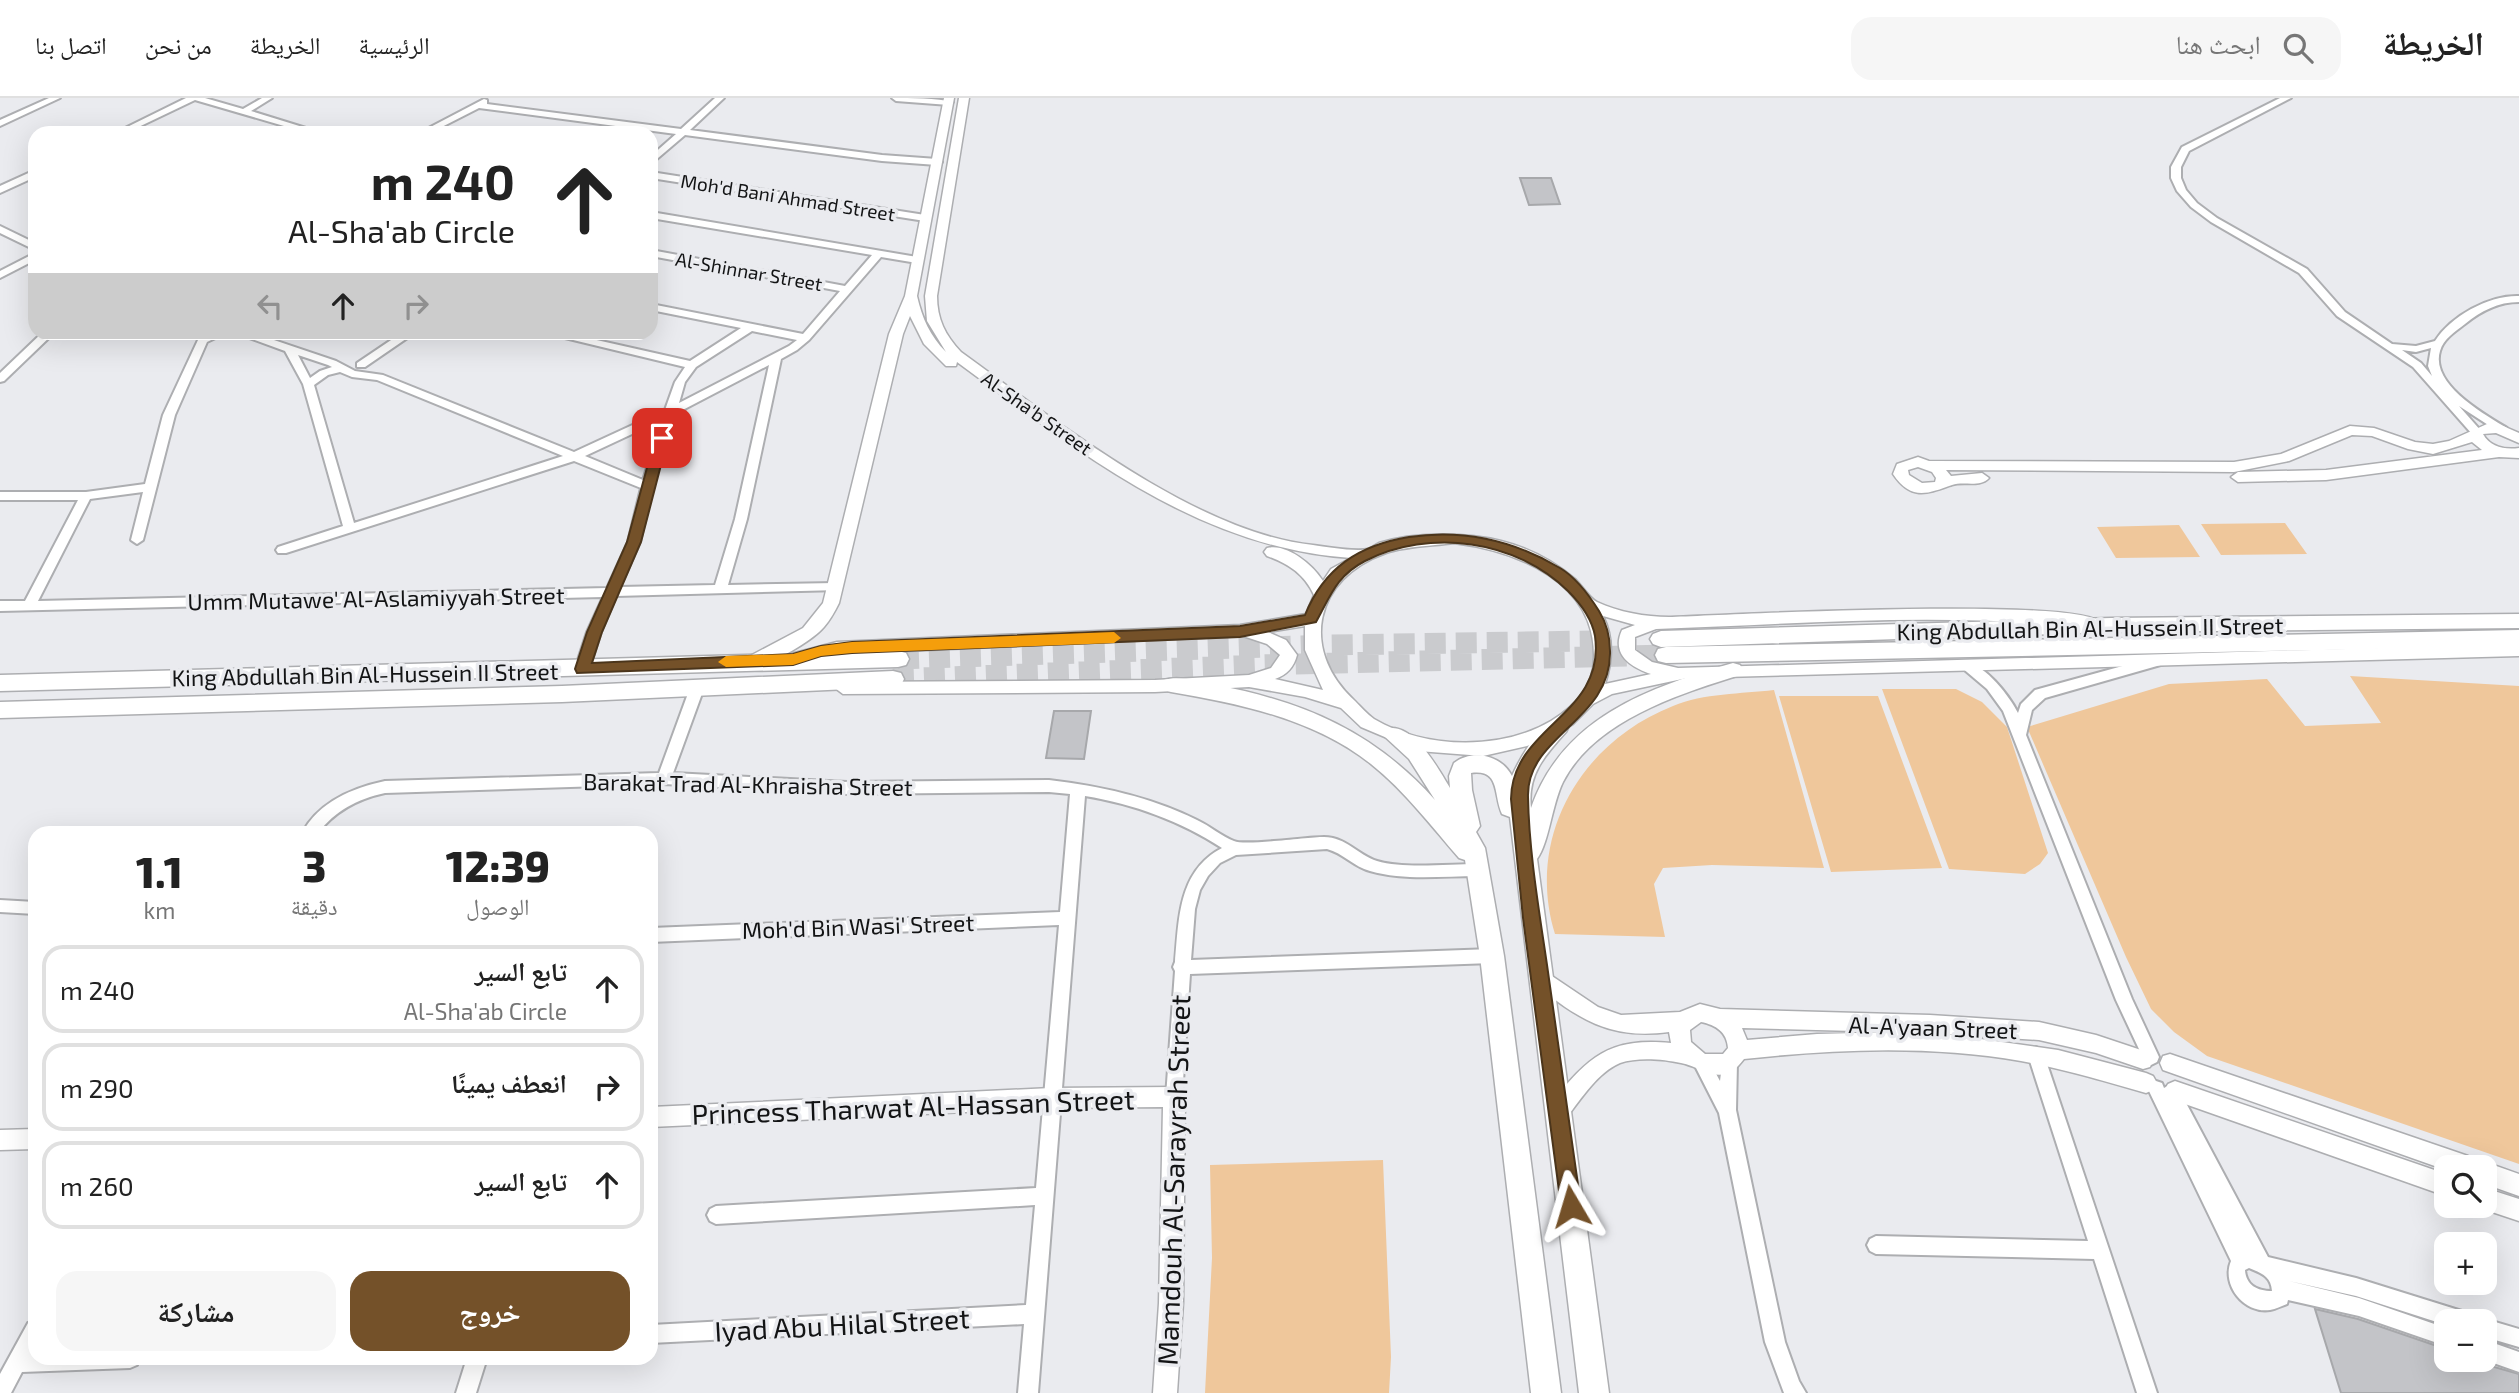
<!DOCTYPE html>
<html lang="ar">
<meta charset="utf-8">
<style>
:root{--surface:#fff;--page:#f6f6f6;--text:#222;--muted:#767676;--line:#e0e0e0;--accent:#745129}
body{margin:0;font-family:"Exo 2","Noto Naskh Arabic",sans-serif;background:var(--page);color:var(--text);direction:rtl;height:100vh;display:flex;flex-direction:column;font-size:26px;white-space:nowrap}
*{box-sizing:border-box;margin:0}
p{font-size:23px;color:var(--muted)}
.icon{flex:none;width:38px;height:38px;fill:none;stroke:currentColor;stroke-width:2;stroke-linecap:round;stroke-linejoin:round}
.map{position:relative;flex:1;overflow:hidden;direction:ltr}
.drawer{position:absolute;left:28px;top:728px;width:630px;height:539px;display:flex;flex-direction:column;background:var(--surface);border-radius:21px;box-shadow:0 7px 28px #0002;direction:rtl}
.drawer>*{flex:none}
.top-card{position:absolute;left:28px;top:28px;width:630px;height:214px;border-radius:21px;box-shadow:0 7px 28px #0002;direction:rtl;background:#fff;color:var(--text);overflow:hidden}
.buttons{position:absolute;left:2434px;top:1057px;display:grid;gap:14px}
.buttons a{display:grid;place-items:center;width:63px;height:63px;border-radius:14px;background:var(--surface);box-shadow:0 7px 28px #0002;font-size:35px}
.pin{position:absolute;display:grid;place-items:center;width:60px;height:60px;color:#fff;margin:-30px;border-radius:14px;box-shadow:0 4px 10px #0006}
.me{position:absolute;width:77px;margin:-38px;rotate:353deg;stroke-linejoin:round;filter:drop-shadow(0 0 5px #0008)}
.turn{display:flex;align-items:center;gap:24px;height:147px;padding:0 28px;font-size:32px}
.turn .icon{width:91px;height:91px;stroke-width:2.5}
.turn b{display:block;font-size:49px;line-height:60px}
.lanes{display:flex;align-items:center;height:66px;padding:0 28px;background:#0003;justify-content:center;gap:35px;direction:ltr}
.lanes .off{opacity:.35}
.eta{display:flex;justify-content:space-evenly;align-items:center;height:119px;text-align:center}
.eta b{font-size:42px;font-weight:800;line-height:49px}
.cta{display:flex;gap:14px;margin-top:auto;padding:14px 28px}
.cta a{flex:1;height:80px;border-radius:21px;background:var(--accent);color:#fff;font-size:28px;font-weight:800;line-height:80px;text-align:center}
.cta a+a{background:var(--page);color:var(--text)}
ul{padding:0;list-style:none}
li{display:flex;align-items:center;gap:21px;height:88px;margin:0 14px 10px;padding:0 14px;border:4px solid var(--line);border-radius:21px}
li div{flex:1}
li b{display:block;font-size:26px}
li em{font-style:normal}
header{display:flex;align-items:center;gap:42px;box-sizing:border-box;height:98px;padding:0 35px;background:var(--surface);border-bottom:2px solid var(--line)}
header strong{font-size:33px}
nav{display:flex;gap:38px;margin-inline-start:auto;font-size:24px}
.search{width:490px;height:63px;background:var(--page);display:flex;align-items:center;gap:18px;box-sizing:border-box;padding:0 24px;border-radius:21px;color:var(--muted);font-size:26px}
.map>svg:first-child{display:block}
.green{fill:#efc79b}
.building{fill:#c3c4c8;stroke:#a7a8ab;stroke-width:2}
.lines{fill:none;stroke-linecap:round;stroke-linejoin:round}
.trunk-tunnel{stroke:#cacbce;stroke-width:21;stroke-dasharray:21 10;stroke-linecap:butt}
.minor-casing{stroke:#adaeb1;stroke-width:4}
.tertiary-casing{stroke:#adaeb1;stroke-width:3}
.primary-casing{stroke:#adaeb1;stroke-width:3}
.trunk-casing{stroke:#adaeb1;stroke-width:3}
.minor{fill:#fff;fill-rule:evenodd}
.tertiary{fill:#fff;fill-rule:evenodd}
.primary{fill:#fff;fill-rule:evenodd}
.trunk{fill:#fff;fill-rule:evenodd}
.route{fill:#745129;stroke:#4b351b;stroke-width:2}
.slow{fill:#f59e0b}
.labels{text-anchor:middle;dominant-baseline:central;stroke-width:7;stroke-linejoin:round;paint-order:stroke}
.far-street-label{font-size:19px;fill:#131415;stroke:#eaebef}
.street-label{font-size:23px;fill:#131415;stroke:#eaebef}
.near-street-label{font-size:28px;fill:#131415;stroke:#eaebef}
</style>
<header>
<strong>الخريطة</strong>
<div class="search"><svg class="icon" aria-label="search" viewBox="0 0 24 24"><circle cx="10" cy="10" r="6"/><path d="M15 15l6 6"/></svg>ابحث هنا</div>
<nav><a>الرئيسية</a><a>الخريطة</a><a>من نحن</a><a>اتصل بنا</a></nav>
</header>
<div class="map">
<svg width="2519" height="1295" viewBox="0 0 2519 1295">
<rect width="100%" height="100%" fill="#eaebef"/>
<path class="green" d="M2285,425L2307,456L2221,457L2201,426Z
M2179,427L2200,459L2116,460L2097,429Z
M2350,578L2519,588V1066L2207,958L2174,934L2151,911L2126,859L2027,629L2169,586L2267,581L2305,628L2381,625Z
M1882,591H1956L1982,604L2007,629L2048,755L2040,766L2025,776L1949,771Z
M1774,592L1824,770L1712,767L1663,770L1654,786L1665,839L1555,836C1525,739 1581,644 1673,608C1704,595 1741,596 1774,592Z
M1779,598H1878L1942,770L1831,774Z
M1383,1062L1391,1259L1389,1295H1205L1212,1160L1210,1067Z"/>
<path class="building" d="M1520,80H1551L1560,106L1529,107Z
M1054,613H1091L1084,661L1046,660Z
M2315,1211L2358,1221L2437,1248L2446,1252V1262H2470L2519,1276V1295H2341Z"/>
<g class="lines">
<path class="trunk-tunnel" d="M898,561L1328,547L1592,543
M893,581L1259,567L1666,557"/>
<defs>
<path id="minor" d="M49,0H60L0,28V22Z
M186,0H205L243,11L262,0H272L251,13L322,35H308L195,2L126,35H115Z
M715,0H724L690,32L882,57L937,61L942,64L937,67L882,63L685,37L651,66V58L676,36L479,10L430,35H419L484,1L487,2V6L681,31Z
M892,0C910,0 937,0 953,4L949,7L896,3Z
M2280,0H2291L2189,53L2181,69V80L2186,92L2197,105L2217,120L2307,171L2345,214L2392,246L2416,248L2435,243C2451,218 2489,197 2519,198V204C2498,204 2481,213 2465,226C2456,233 2443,241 2440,253C2430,286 2484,316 2507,330V334H2499L2459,308L2482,334L2476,338L2472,336L2413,269L2337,218L2299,175L2211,124L2191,109L2177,93L2171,80V69L2182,49ZM2431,250L2428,268L2432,278L2421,265L2402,252L2416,254Z
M35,72V79L0,95V88Z
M651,74L925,117L930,120L925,123L651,80Z
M651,114L917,159L922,162L917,165L881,159L809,242L797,252L781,261L747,421L728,487L836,485L840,486L842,489L840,492L616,498L601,534L589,571L582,576L575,571L587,534L603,499L0,513V503H25L78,402H0V394H86L145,386L163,317L198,242L196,234H206L207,237L228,234L207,244L175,317L143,442L137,446L131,442L143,394L90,401L38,503L607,490L628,444L641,390L574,363L286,455H278L276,452L278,449L343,428L303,286L285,253L233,234H250L336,263L355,273L383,277L574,354L665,312L675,284L685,269L540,234H561L690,263L741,230L651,212V206L803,236L840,193L651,158V152L845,188L872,157L651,120ZM752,233L797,242L789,248L679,305L685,284L696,269ZM298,257L328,267L332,269L320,273L310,280ZM769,267L735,421L715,487L620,489L640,444L653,388L675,316ZM340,274L352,279L377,282L563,358L354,425L314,287L328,277ZM662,322L643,382L585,358Z
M0,128L35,145V152L0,135Z
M35,155V162L0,180V173Z
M43,234H55L4,283L0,284V275Z
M403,234H416L365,269H357V265Z
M2159,558L2164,560L2166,563L2164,566L2045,600L2032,612L2026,637L2132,901L2159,959L2157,964L2151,967L2145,964L2116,902L2003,613L1987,591L1961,569L1963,566C1983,562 2010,599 2018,615L2021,606L2035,592Z
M697,585L704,590L673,675L847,684L1049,682C1100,688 1151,699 1197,722C1210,728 1221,738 1234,743C1245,748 1307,739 1324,739C1346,739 1358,757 1377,763C1403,771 1449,766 1478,766L1483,768L1486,772L1483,776L1478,778C1443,778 1404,783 1370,773C1354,769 1343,755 1327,751L1236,757L1220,765L1208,778L1200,792L1195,811L1191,862L1492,851L1498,853L1500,858L1498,863L1492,865L1190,876L1182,999L1180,1005L1174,1007L1168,1005L1166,999L1175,873L1173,869L1175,864C1179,821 1178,773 1222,750C1180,723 1134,706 1085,698L1038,1295H1018L1024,1226L651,1245V1227L1026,1207L1035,1107L716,1126L710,1123L707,1117L710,1111L716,1108L1036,1090L1059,827L651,844V830L1060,814L1070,696L1049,694L847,696L664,686L385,695C357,701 335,713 318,735H302C319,704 352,690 385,683L659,675L690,590Z
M0,802L35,804V816L0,814Z
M2036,949L2042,952L2044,957L2157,1295H2137L2094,1161L1876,1156L1870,1153L1867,1147L1870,1141L1876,1138L2088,1143L2028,957L2030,952Z
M1729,956L1735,959L1737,964L1736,1012L1785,1244L1799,1283L1806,1295H1784L1765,1244L1719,1015L1694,966L1696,961L1702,958L1708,961L1720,983L1723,959Z
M2156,983L2162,985L2164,990L2171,986L2177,988L2268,1159L2356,1180L2465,1214L2472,1216L2474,1223H2446V1227L2356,1198L2289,1183L2359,1200L2446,1230V1248L2359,1218L2288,1202L2287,1206C2281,1208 2276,1211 2270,1212C2244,1216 2221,1187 2231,1163L2148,991L2150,985ZM2249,1170C2261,1175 2271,1178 2272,1193C2257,1193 2246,1187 2245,1172Z
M2485,1221L2519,1231V1249L2485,1239V1223H2478Z
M35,1223V1251L33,1255H35V1260H140L137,1267L130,1270L22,1274L11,1295H0V1276L28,1225Z
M2485,1242L2519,1254V1274L2485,1262Z
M467,1260H487L476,1295H456Z"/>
<path id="tertiary" d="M944,0H954L917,198C922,220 930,238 946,254L927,223L925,198L959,0H969L937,198C937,221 945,237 961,254C1055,322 1196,435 1313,447C1327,449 1356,454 1368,451C1372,450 1375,447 1379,445C1414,434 1466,434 1501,443C1529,450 1554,463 1576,482C1583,489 1589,500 1597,504C1618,514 1646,519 1669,519C1725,517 2079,498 2102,525L2094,531C1949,513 1801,526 1656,531L1635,539V552L1652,564L1678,570L2519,546V558L1687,580L1612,596L1593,606L1573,626L1554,638L1527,648L1483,658L1418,653L1361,629L1341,610L1305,599L1249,589L1155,594L843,596L835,590L843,584L1155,582L1249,577L1271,570L1280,557L1267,546L1243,538L837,556L793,567L785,561L787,557L837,544L1240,527L1306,516L1314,497C1304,476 1289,466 1267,458L1264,454L1267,450C1287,445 1313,467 1323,483L1331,471L1351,460C1197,450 1077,352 957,264L956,268H946L924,246L910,218L903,236L839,505C835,513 830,522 824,529C813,542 767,571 750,566L748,562L750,558L803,530L823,505L889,236L905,198ZM1454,445C1518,453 1596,484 1594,560C1594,588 1574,609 1551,623C1500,653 1425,651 1374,621C1367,616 1361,609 1355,603C1299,552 1314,480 1386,455C1406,448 1433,448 1454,445ZM1603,518L1635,527L1622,532C1611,556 1630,569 1651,576L1605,586C1613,562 1614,540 1603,518ZM1305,528V552L1323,592L1275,581C1287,577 1294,569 1297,557L1286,542L1268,534Z
M2487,326L2503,328L2519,335V345L2496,335L2483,336C2490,349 2505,352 2519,350V360L2499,359L2326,382L2238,384L2231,379L2238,374L2326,372L2482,352L2472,344L2433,356L2408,351L2372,338L2352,337L2289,363L2234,374L1946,372L1951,378L1982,375L1989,380C1980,390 1964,383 1952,387C1927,396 1911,403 1893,376L1897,366L1918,359L1929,363L2234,364L2281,356L2350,328L2374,330L2415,344L2433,346L2449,343ZM1918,369L1932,374L1936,380L1935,384L1922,385L1909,377L1908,372Z
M1540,870L1598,909L1621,917L1680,914L1700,906L1720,911L1930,917L2039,924L2096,937L2150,955L2153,962L2150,969L2143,971L2096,955L2039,942L1945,936L2058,952L2146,975L2153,978L2157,985L2153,992L2146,995C2105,983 2064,971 2021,963C1930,947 1836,951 1744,961C1722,991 1705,970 1681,965C1663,961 1637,959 1620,965C1598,974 1581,1001 1567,1019L1559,1022L1551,1019L1548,1012L1551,1005C1589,959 1608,939 1671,945L1669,934C1609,942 1579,921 1533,885L1530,879L1533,873ZM1701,924C1716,927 1727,934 1728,950L1723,956H1705L1691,944L1690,932ZM1742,930L1894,934L1817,936L1747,942Z
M2170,956L2468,1058L2476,1062L2478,1067L2485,1064L2519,1076V1098L2485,1086V1069H2446V1072L2163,972L2160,965L2163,958Z
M2175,983L2446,1076V1098L2168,1000L2164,993L2168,986Z
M1174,989L1181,992L1185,999L1183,1205L1177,1295H1153L1159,1205L1163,1009L1051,1010L651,1029V1009L1051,990Z
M35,1031V1051L0,1052V1032Z
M2485,1090L2519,1101V1123L2477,1109L2485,1108Z"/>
<path id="primary" d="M1733,565L1740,567L1743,572L1740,577C1679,596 1594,623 1563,684C1552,706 1549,745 1537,761L1609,1295H1579L1510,719L1502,716C1493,697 1501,671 1471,675L1472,692L1480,728L1476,734L1485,750L1504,858L1561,1295H1531L1480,858L1465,762L1459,760C1431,728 1405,693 1371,666C1314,621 1241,606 1171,594L1164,592L1161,587L1164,582C1179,577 1201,584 1216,587C1305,604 1374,634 1435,702L1409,661L1383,637L1386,631C1412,623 1438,670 1450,690L1449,678L1454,665C1473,650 1502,658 1512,678C1520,660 1544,616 1566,622L1569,628L1566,634C1545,657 1527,677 1531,710C1563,619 1648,590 1733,565Z"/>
<path id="trunk" d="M2519,516V530L2111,534L1661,549L1653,546L1650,541L1653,536L1661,533L2111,520Z
M2519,532V548L1666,565L1658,563L1655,557L1658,551L1666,549Z
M898,553L906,555L909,561L906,567L898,569L0,593V577Z
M893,573L901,575L904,581L901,587L893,589L562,604L0,620V604L562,588Z"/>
</defs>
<use href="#minor" class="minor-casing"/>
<use href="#tertiary" class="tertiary-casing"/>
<use href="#primary" class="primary-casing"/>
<use href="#trunk" class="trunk-casing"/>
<use href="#minor" class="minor"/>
<use href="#tertiary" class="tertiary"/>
<use href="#primary" class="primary"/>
<use href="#trunk" class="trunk"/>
</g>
<path class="route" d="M662,336L668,340L641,444L602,534L592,565L793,556L821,548L852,544L1240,528L1305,517C1324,470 1359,447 1409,439C1463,431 1513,442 1560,470C1577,480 1589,497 1599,513C1607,526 1610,538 1610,553C1612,623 1526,637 1528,699C1529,754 1539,812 1547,867C1558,947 1570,1028 1581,1108L1578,1115L1571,1118L1564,1115L1561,1108L1523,820L1511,701C1512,627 1606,618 1595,538C1592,521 1580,505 1568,493C1516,442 1430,430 1365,463C1336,478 1330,499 1316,524L1240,539L852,555L821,558L793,567L577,575L575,571L587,534L627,444L655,340Z"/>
<path class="slow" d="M1114,534L1121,540L1114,545L852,555L821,558L793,567L726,569L718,564L726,558L793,556L821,548L852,544Z"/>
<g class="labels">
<g class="far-street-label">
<text transform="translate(788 99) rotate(9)">Moh'd Bani Ahmad Street</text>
<text transform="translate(749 173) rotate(10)">Al-Shinnar Street</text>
<text transform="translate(1037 315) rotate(35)">Al-Sha'b Street</text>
</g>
<g class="street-label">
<text transform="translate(376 500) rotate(-1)">Umm Mutawe' Al-Aslamiyyah Street</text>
<text transform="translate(2090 530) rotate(-1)">King Abdullah Bin Al-Hussein II Street</text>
<text transform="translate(365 576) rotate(-1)">King Abdullah Bin Al-Hussein II Street</text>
<text transform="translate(748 686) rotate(1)">Barakat Trad Al-Khraisha Street</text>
<text transform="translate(858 828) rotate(-2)">Moh'd Bin Wasi' Street</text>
<text transform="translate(1933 929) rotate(2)">Al-A'yaan Street</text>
</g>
<g class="near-street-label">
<text transform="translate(913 1008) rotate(-2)">Princess Tharwat Al-Hassan Street</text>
<text transform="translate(1173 1082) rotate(-88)">Mamdouh Al-Sarayrah Street</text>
<text transform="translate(842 1226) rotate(-3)">Iyad Abu Hilal Street</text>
</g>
</g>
</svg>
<div class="buttons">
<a><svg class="icon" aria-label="search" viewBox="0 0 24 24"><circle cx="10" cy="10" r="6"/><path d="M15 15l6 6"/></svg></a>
<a>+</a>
<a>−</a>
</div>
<div class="pin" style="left:662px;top:340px;background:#d93025"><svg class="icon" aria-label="arrive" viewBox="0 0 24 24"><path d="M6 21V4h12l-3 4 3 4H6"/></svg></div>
<svg class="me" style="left:1571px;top:1108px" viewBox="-20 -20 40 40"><path d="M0-17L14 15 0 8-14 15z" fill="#745129" stroke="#fff" stroke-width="4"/></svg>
<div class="top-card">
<div class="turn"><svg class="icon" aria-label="ahead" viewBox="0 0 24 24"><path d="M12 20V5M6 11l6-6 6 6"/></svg><div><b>240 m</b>Al-Sha'ab Circle</div></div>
<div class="lanes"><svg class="icon off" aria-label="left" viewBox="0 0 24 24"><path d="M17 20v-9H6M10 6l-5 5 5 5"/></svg><svg class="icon" aria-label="ahead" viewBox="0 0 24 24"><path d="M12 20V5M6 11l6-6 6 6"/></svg><svg class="icon off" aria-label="right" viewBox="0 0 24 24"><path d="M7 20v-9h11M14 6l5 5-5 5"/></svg></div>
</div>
<section class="drawer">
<div class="eta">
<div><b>12:39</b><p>الوصول</p></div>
<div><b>3</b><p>دقيقة</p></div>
<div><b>1.1</b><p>km</p></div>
</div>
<ul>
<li><svg class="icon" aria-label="ahead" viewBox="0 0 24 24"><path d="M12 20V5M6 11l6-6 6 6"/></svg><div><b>تابع السير</b><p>Al-Sha'ab Circle</p></div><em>240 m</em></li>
<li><svg class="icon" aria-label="right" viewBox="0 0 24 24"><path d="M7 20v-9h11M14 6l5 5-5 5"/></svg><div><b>انعطف يمينًا</b></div><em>290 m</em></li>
<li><svg class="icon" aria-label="ahead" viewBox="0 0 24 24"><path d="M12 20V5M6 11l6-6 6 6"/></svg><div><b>تابع السير</b></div><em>260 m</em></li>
</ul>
<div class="cta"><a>خروج</a><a>مشاركة</a></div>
</section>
</div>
